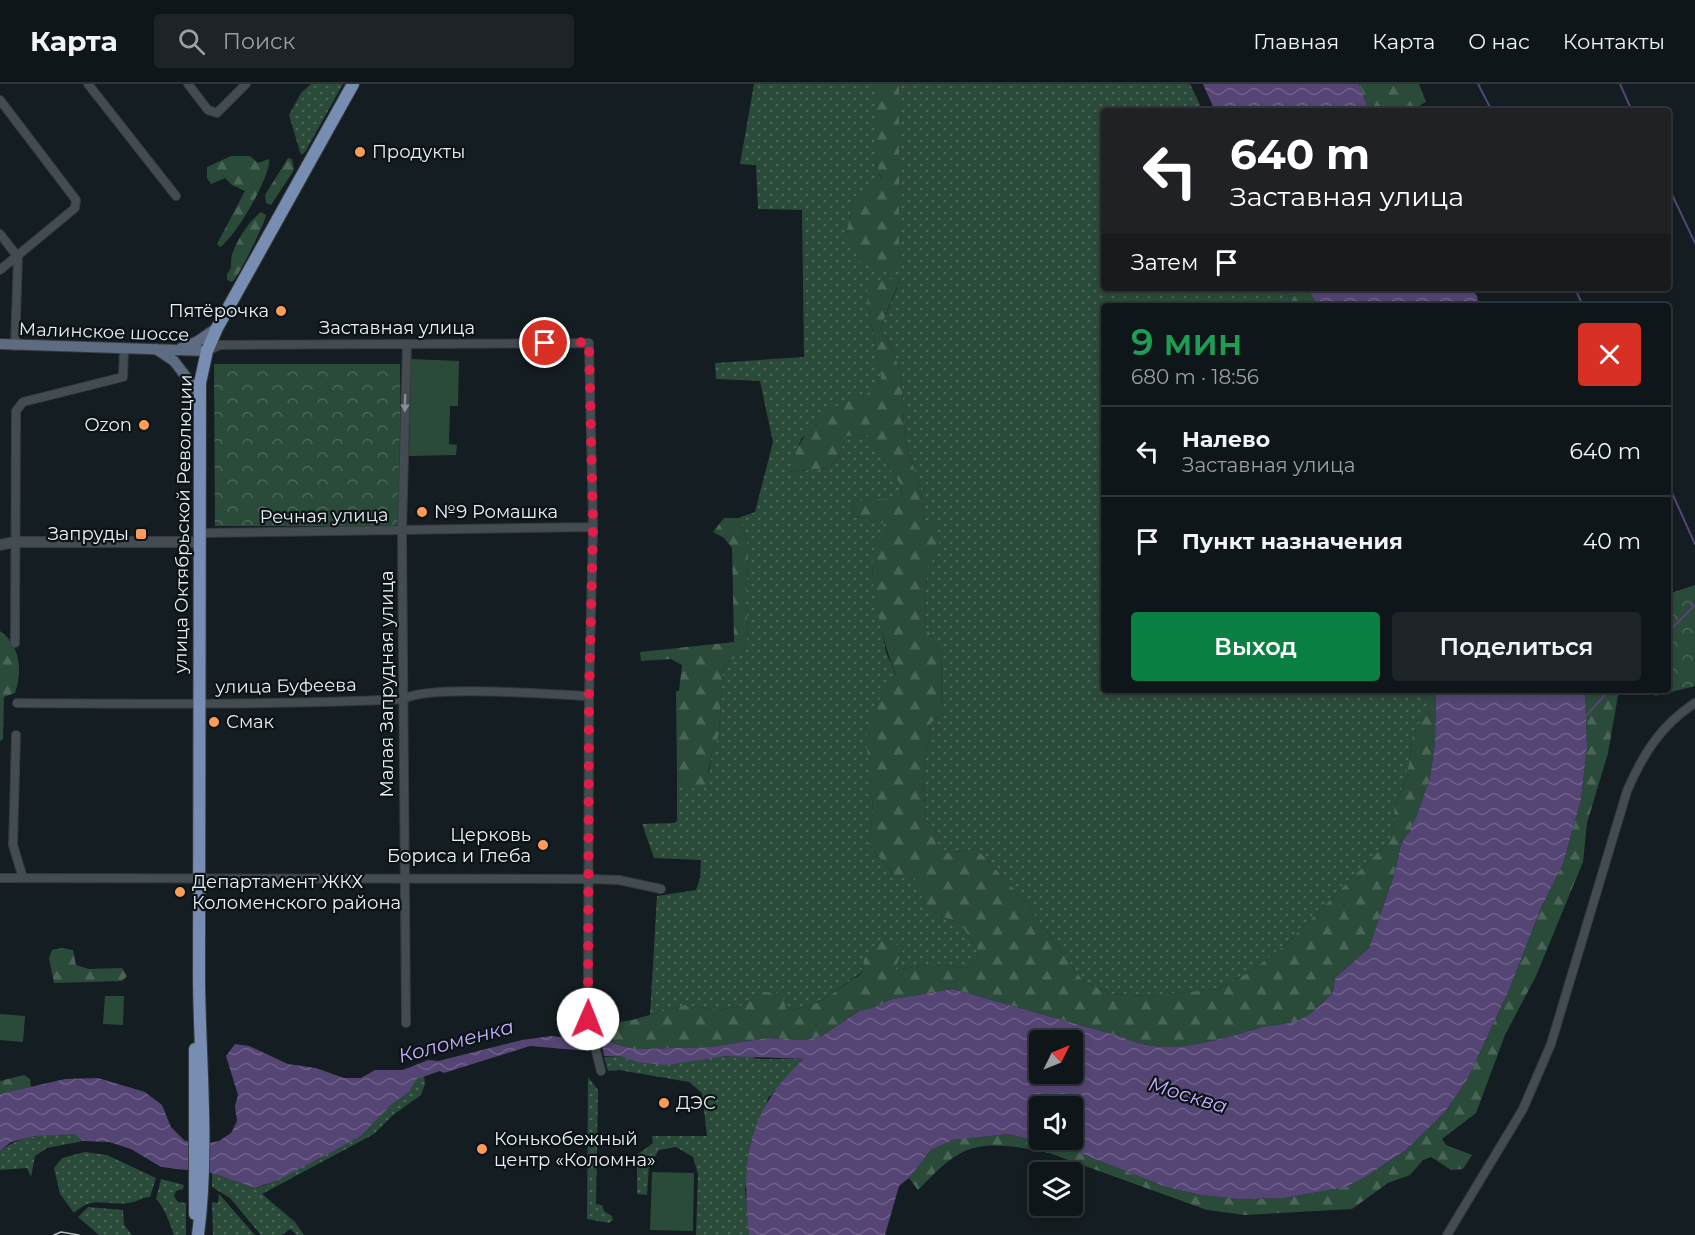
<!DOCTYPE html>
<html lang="ru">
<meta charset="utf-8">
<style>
:root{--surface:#0f1619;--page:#1d2326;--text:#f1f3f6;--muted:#9b9fa2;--line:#2f3538;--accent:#0b8043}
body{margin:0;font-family:Montserrat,sans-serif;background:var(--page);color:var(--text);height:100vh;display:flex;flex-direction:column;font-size:22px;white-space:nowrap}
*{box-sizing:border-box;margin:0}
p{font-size:20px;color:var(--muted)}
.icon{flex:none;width:33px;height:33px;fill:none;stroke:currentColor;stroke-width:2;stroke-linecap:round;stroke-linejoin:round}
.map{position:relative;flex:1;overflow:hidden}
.side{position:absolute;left:1101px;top:219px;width:570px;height:390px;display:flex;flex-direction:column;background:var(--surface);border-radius:6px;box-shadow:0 3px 9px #0003,0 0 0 2px var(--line)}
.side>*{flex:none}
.hud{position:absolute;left:1101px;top:24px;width:570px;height:183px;border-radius:6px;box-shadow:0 3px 9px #0003,0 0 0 2px var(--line);background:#202124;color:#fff;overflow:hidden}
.needle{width:39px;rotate:47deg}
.fabs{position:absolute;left:1029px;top:946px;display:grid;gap:12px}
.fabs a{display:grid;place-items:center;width:54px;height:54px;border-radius:6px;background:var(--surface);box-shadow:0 3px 9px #0003,0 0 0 2px var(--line);font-size:30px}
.pin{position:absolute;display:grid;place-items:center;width:51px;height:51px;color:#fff;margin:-26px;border:3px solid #fff;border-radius:50%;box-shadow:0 2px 6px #0007}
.me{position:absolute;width:66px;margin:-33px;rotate:1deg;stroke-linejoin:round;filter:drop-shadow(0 0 4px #0008)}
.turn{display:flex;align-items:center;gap:21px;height:126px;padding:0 30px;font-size:27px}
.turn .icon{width:78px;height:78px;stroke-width:2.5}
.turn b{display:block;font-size:42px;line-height:51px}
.then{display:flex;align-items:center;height:57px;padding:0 30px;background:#0003;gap:12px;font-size:22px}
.round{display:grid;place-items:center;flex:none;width:63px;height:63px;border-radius:6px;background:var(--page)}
.head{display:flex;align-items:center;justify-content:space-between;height:102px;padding:0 30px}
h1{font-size:36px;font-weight:600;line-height:45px;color:#1e9e55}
.primary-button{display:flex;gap:12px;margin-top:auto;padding:12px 30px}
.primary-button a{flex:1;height:69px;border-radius:6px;background:var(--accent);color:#fff;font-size:24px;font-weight:600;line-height:69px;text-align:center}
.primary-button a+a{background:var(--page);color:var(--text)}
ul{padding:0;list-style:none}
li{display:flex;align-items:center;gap:18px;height:90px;padding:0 30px;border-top:2px solid var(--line)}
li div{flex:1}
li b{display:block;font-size:22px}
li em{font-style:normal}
header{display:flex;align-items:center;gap:36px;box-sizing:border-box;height:84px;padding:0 30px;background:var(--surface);border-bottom:2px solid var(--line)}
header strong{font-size:28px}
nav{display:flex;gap:33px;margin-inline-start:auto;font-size:21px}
.search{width:420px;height:54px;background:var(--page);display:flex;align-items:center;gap:15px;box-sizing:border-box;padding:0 21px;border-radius:6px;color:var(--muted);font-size:22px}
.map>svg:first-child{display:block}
.grass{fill:url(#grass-dots)}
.forest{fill:url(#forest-firs)}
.park{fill:url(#park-crowns)}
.pitch{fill:#2b4b3a}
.water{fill:url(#water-waves);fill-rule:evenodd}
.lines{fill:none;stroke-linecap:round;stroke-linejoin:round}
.stream{stroke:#554575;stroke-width:2}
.minor-casing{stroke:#353a3d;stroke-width:10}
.tertiary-casing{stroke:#353a3d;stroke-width:12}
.secondary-casing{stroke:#353a3d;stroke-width:12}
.primary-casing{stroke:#353a3d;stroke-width:14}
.minor{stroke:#434c51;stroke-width:8}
.tertiary{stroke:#434c51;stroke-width:10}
.secondary{stroke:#5d6c82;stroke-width:10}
.primary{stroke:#778db2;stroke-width:12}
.tram{stroke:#b3b9bc;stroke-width:1.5}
.oneway{fill:#868d91}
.route{stroke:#e11d48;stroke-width:10;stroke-dasharray:0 18}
.poi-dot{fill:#fd9c56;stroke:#0c1317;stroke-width:2}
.labels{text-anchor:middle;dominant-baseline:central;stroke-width:4.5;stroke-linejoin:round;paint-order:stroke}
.poi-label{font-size:18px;fill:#eaeff2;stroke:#0c1317;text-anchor:start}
.street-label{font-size:18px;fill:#eaeff2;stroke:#0c1317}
.water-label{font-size:20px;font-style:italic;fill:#c8affc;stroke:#0c1317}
</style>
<header>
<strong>Карта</strong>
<div class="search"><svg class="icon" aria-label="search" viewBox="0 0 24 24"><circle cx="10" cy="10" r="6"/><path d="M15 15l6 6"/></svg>Поиск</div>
<nav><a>Главная</a><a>Карта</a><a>О нас</a><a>Контакты</a></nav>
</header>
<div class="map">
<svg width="1695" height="1151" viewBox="0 0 1695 1151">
<defs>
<pattern id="grass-dots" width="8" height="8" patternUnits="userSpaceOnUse" patternTransform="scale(1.5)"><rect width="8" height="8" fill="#2b4b3a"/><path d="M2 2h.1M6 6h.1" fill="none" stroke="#4a6557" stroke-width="1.8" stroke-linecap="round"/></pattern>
<pattern id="forest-firs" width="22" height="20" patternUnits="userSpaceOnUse" patternTransform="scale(1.5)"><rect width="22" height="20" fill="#2b4b3a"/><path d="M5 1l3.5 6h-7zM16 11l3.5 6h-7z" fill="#4a6557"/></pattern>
<pattern id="park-crowns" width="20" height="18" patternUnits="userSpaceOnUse" patternTransform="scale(1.5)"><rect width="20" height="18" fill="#2b4b3a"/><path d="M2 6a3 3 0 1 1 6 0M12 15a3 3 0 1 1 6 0" fill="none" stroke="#4a6557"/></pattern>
<pattern id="water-waves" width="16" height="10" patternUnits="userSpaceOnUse" patternTransform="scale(1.5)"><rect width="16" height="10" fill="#554575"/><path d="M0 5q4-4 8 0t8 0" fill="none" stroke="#6e6089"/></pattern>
</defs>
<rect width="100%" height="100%" fill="#141d21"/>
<path class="grass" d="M311,0H343L305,68L301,71L289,31L301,9Z
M754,0H875V75L881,96L854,113L846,150L903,180L899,165V0H1190L1203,27H1104V204H1285L1293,222H1104V606H1419L1427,617V627L1413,650L1407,691L1394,724L1395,738L1391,755L1285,861L1250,888L1217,905L1147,912L1111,910L1083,897L1023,815L977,765L947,769L935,764L940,753L926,735L923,697L931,639L942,630L941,567L926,543L925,529L927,484L935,470L924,438L921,406L905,356L901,288L887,254L881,247C885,227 896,212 900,193L866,210L881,295L872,309L842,319L801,355L790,388L829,384L839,372L846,352L868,351L902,403L901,415H872L852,419L854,432L894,442L872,487L886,568L896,592L875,622L870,692L873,727L869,761L894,791H914L925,820L938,831L960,839L978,866L976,877L965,884L934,880L895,886L904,862L864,875L861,889C834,906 820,925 786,926L763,908L741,922L719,926L685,921L650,931L657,812L696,806L700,794L701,776L654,774L642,740L674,739L677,737V690L685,701L709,688L712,669L719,650L723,584L729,577L743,570C751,545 746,537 746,513C747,481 754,465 738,434L755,428L773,358L760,297L716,295L715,279L804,273L802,126L758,125L756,81L740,80Z
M747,971L758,975H805L768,1014L745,1105L749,1151H696L698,1090L693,1073L676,1063L659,1066L649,1082L647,1111L637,1110V1071L653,1059L652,1052H707L702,1009L689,998L619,986L608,987L604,973L620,972L637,978Z
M424,991L425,1000L421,1011L393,1031L374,1050L262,1110L295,1138L304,1151H297L290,1145L282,1151H261L230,1114L212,1103V1089L255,1104L265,1101L361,1052L391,1021L409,1008L417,995Z
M588,993L598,1006L596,1120L602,1121L604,1127L612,1132L613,1136L609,1139L587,1135Z
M62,1049L74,1050L83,1057L47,1064L35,1072L31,1093L27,1084L0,1086V1067C18,1053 39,1051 62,1049Z
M85,1068L107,1071L156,1094L150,1113C142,1113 139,1117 133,1118C110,1124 94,1109 74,1129L60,1110L54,1084L62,1074Z
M161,1095L184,1101L183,1105L176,1107L174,1112L178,1118L186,1119V1151H174C171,1142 163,1120 156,1115Z
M219,1110L255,1151H213L212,1118L218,1119Z
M88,1123L123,1126L124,1141L132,1151H99L78,1133Z"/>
<path class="forest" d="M875,0H899V165L903,180L891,186L875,185L860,177L846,150L854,113L881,95L875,75Z
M1359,0H1419L1426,18L1410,27H1369Z
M231,72H250L258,79L269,75C272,91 234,155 220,163L217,160L245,107L232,101L225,94L211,100L207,94V83Z
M288,74L292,75L294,86L271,121L266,119L265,111Z
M261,128L266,131C266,137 238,194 232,198L227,196V190C234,183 229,177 233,168C238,155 249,137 261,128Z
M900,193C895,212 885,227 881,247L887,254L901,288L905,356L921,406L924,438L937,441L940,467L927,484L925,529L926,543L941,567L942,630L931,639L923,697L926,735L940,753L936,764L947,769L977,765L1023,815L1083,897L1111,910L1147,912L1217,905L1250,888L1285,861L1391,755L1395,738L1394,724L1407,691L1413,650L1427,627V617L1419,606H1436L1435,659L1430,693L1420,723L1410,747L1401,760L1395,788L1369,864L1335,894L1333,908C1324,916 1313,930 1302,935C1289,941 1270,942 1256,945C1210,957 1169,974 1122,953L953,905L892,915L873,925L859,927L822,952L807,956L768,954L710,963L634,965L601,956L596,937L614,939L632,936L685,921L720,926L741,922L763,908L782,909L786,926C820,925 834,906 861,890L864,875L881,857L904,862L895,886L934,880L965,884L976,877L978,866L960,839L938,831L925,820L914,791H894L869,761L873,727L866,653L875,622L896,591C885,566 865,489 875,463C878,456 888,448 893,442L854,432L852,419L872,415H901L902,403L868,351L846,352L839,372L829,384L790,388C796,358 814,334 842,319C861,310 869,315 881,295L866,210L870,199Z
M1285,204H1307L1318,222H1293Z
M724,434H738C754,465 747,481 746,513C746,536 751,546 743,570L729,577L723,584L719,650L712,669L706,700L698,706L685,701L677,690L676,607H679L682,581L671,575L641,577L640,568L734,558L732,464L724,454L713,448Z
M0,547C20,561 23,586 15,609L4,613L3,655L0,657Z
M1585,606H1619L1608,669L1587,739L1583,778L1536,892L1505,951L1476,1029L1442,1055L1446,1061L1472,1071L1463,1085L1451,1086L1431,1073L1423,1076L1410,1091L1388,1099L1352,1125L1245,1131L1207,1126L1049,1069C1024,1064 985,1055 961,1069C944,1078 931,1093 918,1106L909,1094L931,1066L953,1056L1008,1050L1072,1066L1166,1103L1201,1111L1239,1115L1285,1114L1346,1103L1367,1092L1406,1066L1445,1028L1467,996L1509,906L1541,824L1563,780L1581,716L1587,663Z
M63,864L73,866L76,881L89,885L122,884L127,892L122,897L54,899L49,874L52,866Z
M24,991L30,995L31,1003L0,1010V997Z"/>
<path class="park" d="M214,280H400L401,442H215Z
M1695,501V602L1655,612L1653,606H1668V510Z"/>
<path class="pitch" d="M411,275L459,277L458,322H450L449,360L457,361L456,371L409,372Z
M105,912H124L123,941L103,940Z
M0,930L25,932L23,958L0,956Z
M652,1088L694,1089L693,1147L650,1146Z"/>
<path class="water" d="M1203,0H1359L1369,27H1215Z
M1307,204H1471L1477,212L1479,222H1318Z
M1436,606H1585L1587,663L1581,716L1563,780L1541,824L1509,906L1467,996L1445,1028L1406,1066L1367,1092L1346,1103L1285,1114L1239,1115L1201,1111L1166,1103L1072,1066L1008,1050L953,1056L931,1066L909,1094L899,1102L885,1151H749C741,1078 747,1026 804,975L727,972L665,981L637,978L620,972H604L601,956L634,965L710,963L768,954L807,956L822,952L859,927L873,924L892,915L953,905L1122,953C1169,974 1210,957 1256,945C1270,941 1289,941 1301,935C1313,930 1324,917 1333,908L1335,894L1369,864L1395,788L1401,760L1410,747L1420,723L1430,693L1435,659ZM1040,957H1072V990H1040ZM1040,1023H1072V1056H1040Z
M551,952L587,956L589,967L530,962L444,989L440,987L417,995L409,1008L391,1021L361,1052L280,1095L255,1104L212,1089L161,1083L131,1065L109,1058L83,1057L74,1050L35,1052L11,1058L0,1067V1010L65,995L98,994L145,1008L162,1021L171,1043L185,1057L209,1059L219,1057L231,1049L237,1037L235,1022L238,1011L226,972L235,960L249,962L288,980L316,984L344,994H361L375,986H403L428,976L438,977L522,956Z"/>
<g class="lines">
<path class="stream" d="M1478,0L1492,27
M1620,0L1632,27
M1668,102L1695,159
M1575,204L1583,222
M1668,400L1695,460
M1668,548L1695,521
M1586,632L1609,606"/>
<defs>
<path id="minor" d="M88,0L176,112
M188,0L208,26L217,29L246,0
M0,16L76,116L75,124L0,186
M0,150L18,173
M15,262L18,173
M207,267L220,261L589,259L593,443L589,612L588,935L601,987
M199,449L593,443
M15,559L16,327L23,318L123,293L124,265
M17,619C146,620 275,621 404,615C428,600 554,611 589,612
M16,651L13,761L23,794
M0,794L590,795L619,796L661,805
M406,939L402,447L407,261
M1447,1151L1523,1025L1551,960L1627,707C1643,670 1661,641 1695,619"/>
<path id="tertiary" d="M0,461L14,458H200"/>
<path id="secondary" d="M0,260L207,267
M181,264L198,257L217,244
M156,265L174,277L200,311"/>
<path id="primary" d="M195,965V1130
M198,1151C209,1066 200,982 199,897L200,299L207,267L217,244L353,0"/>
</defs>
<use href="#minor" class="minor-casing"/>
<use href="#tertiary" class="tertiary-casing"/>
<use href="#secondary" class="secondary-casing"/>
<use href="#primary" class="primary-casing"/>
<use href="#minor" class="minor"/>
<use href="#tertiary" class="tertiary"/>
<use href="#secondary" class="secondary"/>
<use href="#primary" class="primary"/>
<path class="tram" d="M54,1151L61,1148L79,1151"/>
</g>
<defs><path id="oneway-solid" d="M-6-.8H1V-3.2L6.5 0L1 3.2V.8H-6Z" transform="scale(1.5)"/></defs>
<use class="oneway" href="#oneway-solid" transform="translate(405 319) rotate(91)"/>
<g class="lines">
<path class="route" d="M545,259L589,258L593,443L589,612L588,935"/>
</g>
<g class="poi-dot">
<circle cx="360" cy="68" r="6"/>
<circle cx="281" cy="227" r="6"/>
<circle cx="144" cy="341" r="6"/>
<circle cx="422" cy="428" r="6"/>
<rect x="135" y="444" width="12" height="12" rx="3"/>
<circle cx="214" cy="638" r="6"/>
<circle cx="543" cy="761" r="6"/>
<circle cx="180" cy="808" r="6"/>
<circle cx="664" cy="1019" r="6"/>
<circle cx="482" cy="1065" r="6"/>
</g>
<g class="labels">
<g class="poi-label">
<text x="372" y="68">Продукты</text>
<text x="269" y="227" text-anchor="end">Пятёрочка</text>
<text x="132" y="341" text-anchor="end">Ozon</text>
<text x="434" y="428">№9 Ромашка</text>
<text x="129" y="450" text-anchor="end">Запруды</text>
<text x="226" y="638">Смак</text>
<text x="531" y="751" text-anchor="end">Церковь<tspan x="531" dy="21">Бориса и Глеба</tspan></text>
<text x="192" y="798">Департамент ЖКХ<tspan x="192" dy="21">Коломенского района</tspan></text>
<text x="676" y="1019">ДЭС</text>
<text x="494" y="1055">Конькобежный<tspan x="494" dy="21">центр «Коломна»</tspan></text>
</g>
<g class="street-label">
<text x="397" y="244">Заставная улица</text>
<text transform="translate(104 248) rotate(2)">Малинское шоссе</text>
<text transform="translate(324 432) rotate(-1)">Речная улица</text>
<text transform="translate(183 440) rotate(-89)">улица Октябрьской Революции</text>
<text transform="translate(387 600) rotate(-90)">Малая Запрудная улица</text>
<text transform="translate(286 602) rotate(-1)">улица Буфеева</text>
</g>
<g class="water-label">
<text transform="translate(456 957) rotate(-15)">Коломенка</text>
<text transform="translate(1188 1011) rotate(17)">Москва</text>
</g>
</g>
</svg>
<div class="fabs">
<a><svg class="needle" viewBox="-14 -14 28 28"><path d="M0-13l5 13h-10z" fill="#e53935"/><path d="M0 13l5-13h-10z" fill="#9b9fa2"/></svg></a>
<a><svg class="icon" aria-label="sound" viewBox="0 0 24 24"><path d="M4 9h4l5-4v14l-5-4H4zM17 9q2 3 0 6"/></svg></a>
<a><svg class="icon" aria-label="layers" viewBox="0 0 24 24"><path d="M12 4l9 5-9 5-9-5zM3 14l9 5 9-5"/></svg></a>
</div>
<div class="pin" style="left:545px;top:259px;background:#d93025"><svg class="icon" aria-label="arrive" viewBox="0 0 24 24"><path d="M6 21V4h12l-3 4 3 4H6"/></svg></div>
<svg class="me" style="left:588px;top:935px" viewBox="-20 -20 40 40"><circle r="19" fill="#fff"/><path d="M0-13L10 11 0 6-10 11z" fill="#e11d48"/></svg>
<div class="hud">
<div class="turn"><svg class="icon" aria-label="left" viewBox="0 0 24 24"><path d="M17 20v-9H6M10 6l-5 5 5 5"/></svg><div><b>640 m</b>Заставная улица</div></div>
<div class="then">Затем<svg class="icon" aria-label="arrive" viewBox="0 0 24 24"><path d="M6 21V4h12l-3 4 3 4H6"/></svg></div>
</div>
<section class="side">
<div class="head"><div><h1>9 мин</h1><p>680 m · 18:56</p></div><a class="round" style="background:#d93025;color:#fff"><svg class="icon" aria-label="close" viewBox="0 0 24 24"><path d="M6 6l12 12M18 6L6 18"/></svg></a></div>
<ul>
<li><svg class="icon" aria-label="left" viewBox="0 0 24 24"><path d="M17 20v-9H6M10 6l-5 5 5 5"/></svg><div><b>Налево</b><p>Заставная улица</p></div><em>640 m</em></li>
<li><svg class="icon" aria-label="arrive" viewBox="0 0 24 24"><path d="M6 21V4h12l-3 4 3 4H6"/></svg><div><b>Пункт назначения</b></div><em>40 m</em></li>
</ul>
<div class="primary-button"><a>Выход</a><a>Поделиться</a></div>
</section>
</div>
